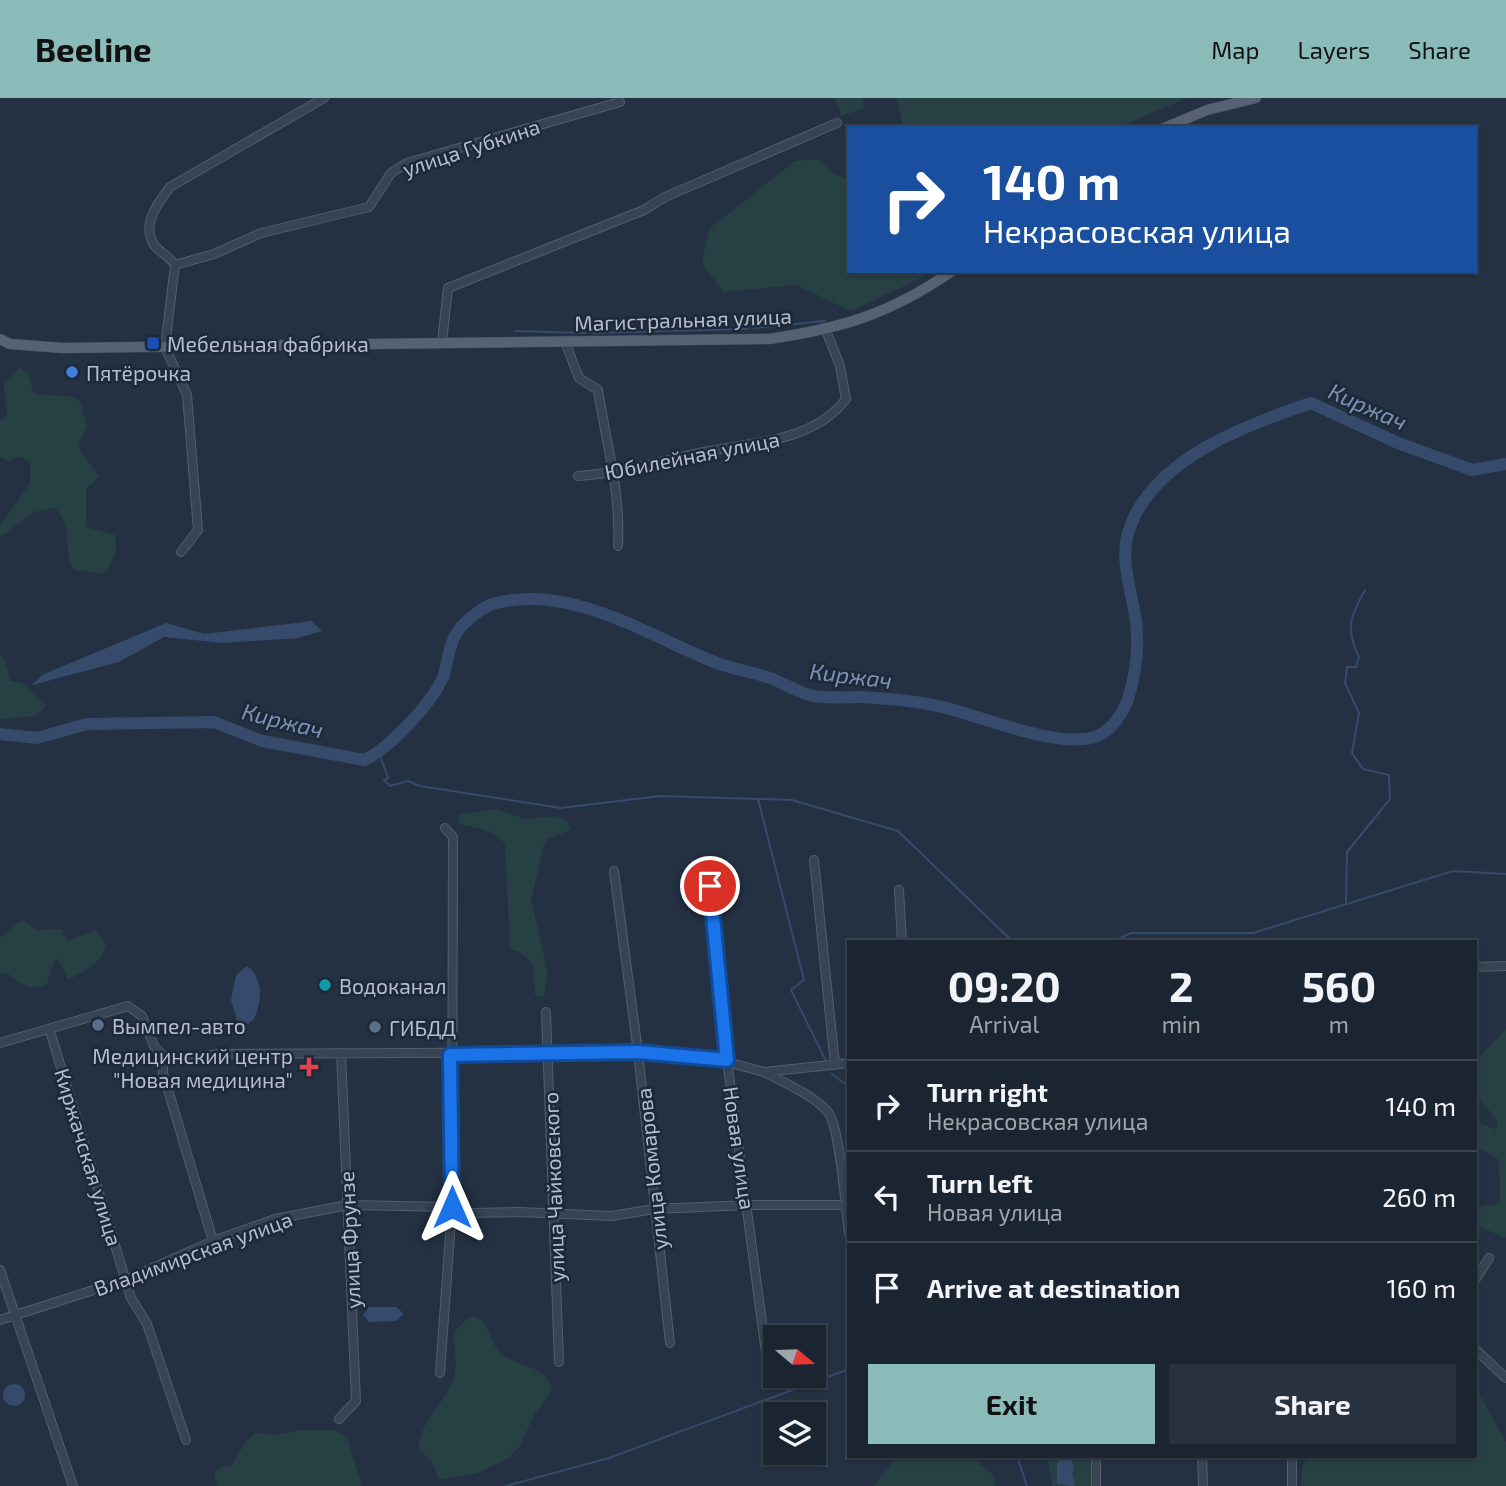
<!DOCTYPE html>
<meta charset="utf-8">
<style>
:root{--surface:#1b2532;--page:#28313e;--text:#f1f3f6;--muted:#a0a5ac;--line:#39424d;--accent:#8bbbb9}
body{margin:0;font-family:"Exo 2",sans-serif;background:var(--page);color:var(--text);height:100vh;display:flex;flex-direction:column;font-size:26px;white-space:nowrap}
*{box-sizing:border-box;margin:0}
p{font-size:23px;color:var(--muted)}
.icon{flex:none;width:38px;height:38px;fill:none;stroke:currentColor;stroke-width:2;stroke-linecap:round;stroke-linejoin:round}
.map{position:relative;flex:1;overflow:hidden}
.drawer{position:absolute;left:847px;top:842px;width:630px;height:518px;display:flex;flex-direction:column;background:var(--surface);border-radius:0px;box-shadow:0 2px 5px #0004,0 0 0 2px var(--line)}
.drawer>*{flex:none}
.hud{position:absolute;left:847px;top:28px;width:630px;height:147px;border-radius:0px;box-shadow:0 2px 5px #0004,0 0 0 2px var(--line);background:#1a4fa0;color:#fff;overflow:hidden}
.needle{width:46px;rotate:109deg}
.tools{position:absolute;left:763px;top:1227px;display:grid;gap:14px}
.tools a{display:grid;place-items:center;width:63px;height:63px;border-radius:0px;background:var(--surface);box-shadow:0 2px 5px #0004,0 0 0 2px var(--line);font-size:35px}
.pin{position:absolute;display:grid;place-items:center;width:60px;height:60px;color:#fff;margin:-30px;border:4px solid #fff;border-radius:50%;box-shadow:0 2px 7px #0007}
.me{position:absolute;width:77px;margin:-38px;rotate:0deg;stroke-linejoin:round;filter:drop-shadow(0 0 5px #0008)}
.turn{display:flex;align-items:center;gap:24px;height:147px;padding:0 21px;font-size:32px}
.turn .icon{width:91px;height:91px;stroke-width:2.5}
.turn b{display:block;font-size:49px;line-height:60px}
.eta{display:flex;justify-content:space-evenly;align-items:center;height:119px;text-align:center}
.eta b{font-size:42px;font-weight:700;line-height:49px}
.cta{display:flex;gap:14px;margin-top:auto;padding:14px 21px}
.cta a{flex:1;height:80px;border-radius:0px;background:var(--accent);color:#111;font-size:28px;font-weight:700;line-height:80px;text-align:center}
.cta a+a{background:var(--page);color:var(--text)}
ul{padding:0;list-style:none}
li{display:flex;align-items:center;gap:21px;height:91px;padding:0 21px;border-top:2px solid var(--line)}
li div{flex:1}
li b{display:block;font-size:26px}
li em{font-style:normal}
header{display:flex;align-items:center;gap:42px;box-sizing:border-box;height:98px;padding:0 35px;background:var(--accent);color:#111}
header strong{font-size:33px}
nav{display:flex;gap:38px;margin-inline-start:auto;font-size:24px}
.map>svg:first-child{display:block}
.green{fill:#264044}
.water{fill:#364b6c}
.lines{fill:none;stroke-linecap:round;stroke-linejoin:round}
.stream{stroke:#364b6c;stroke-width:2}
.river{stroke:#364b6c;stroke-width:12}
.minor-casing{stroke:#535e6d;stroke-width:10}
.major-casing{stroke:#424c5c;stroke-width:11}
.minor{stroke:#384353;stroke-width:8}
.major{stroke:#566273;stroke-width:10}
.route-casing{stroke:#114b97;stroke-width:18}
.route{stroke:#1a73e8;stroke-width:12}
.transit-dot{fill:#1a4fb4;stroke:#1d2838;stroke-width:2.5}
.shop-dot{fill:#3f7fe0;stroke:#1d2838;stroke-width:2.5}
.culture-dot{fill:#0f9aa8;stroke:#1d2838;stroke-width:2.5}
.service-dot{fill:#5c6f8a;stroke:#1d2838;stroke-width:2.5}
.health-dot{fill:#e0444e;stroke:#1d2838;stroke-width:2.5}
.labels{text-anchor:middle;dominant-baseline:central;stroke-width:5;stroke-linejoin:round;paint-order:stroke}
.street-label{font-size:21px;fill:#b5becd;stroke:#1d2838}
.poi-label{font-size:21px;fill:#b5becd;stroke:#1d2838;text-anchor:start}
.water-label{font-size:23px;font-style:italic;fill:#7a93b7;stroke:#1d2838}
</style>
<header>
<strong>Beeline</strong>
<nav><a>Map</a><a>Layers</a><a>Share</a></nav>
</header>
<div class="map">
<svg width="1506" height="1388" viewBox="0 0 1506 1388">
<rect width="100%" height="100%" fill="#243143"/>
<path class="green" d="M835,0H862L865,10L841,18Z
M897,0H1187L1117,30H903Z
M819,61L833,75L849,82V173H929L917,182L851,213L796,187L723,194L702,165L709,131L795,63Z
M20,270L28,275L33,294C50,301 66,293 81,304L87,329L78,347C83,361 93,366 99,379L86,391V429L115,437C118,454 114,463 102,476L74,472C61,452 75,431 55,410L34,414L2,438L0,436V428L30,385V365L21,358L8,363L0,359V323L7,318L4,286Z
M0,558L4,560L10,583L22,585L47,607L36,618L0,621Z
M496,711L525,721L556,718L569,724L571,732L549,740L544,747L531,801L548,876L544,899L535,897L532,865L520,854L510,851L505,747C497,730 474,731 458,725L459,717Z
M24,822L36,832L61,831L67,843L97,832L106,848C102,865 83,874 68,882L58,861L54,862L47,886C30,894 21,886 7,875H0V840L15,826Z
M1506,931V1140L1478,1128L1477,1108L1500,1106L1499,1062L1475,1047V1023L1496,1032L1498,1024L1475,995V964Z
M473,1218C490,1223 488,1241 499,1253C513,1269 549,1267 552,1292L534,1317L520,1348L509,1360L478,1375L439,1382L431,1362L419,1352C418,1322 447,1305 454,1279C462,1249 439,1237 473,1218Z
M1475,1289L1506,1344V1388H1300L1303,1367L1310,1358H1475Z
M300,1332H333L347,1339L362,1388H218L214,1379L217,1371L232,1367L244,1346L255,1335L278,1337Z
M904,1358H971L992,1376L996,1388H874L894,1363Z
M1048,1358H1093L1091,1388H1052Z"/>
<path class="water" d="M312,523L322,533L299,540L223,545L164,539L119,564L32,587L42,577L166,525L204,536Z
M247,868C264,880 262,904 254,921L248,926L237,922L231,902L236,877Z
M369,1209H396L404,1216L396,1223L369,1224L363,1217Z
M3 1297a11 11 0 1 1 22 0a11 11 0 1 1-22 0Z
M1062,1359L1069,1358L1074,1368L1072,1376L1075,1388L1057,1386V1366Z"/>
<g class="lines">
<path class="stream" d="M754,230L825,223
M516,233L585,235
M591,235L747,231
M379,655L388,680L384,682L390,688L408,683L420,688L561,710L660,698L792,702L898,733L1013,844
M758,701L804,882L791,892L826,963
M1346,805L1347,754L1390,701L1389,677L1363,671L1352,655L1359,615L1345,585L1347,569H1356L1359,559C1345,531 1350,519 1365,492
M1112,844L1131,835H1253L1453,773L1506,776
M832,976L849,989
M1017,1358L1027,1388
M506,1388L609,1360L849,1271"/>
<path class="river" d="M0,636L37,640L87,626L214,624L262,643L364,662C389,651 432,605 443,579C448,566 448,548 456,536C463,524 483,508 496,505C573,486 648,538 717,565C735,572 755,574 773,581C785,586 796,593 809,597C824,601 844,599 860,599C890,601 921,603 950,611C987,621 1059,650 1095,639C1112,633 1122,616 1128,601C1136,576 1139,550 1136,524C1132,493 1118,460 1130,429C1155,360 1248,326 1311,305L1398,345L1472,372L1506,366"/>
<defs>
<path id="minor" d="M175,167L214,156L261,135L369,109L391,75L407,65L620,4L618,0
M442,244L448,190L644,112L665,99L837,25
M565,244L579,280L598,292C606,344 621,395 618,448
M578,378C621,375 662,363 704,354C754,344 813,344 846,301L840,268L825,230
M181,454L198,432L187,297L165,249L175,167C170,159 161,155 155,148C140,127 158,105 170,89L324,0
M814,762L835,967
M614,773L638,954L670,1245
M710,788L727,962L768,1270
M899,792L902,844
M1475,869L1506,868
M546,914L559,1264
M50,933L131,1200L147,1226L186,1342
M0,945L128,908L142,918L154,948L163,958L177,962L219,956L638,954L700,957L764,974L849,965
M163,958V975L213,1143
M764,974C784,985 812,996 828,1014C840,1029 846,1113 849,1136
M0,1172L73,1388
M1475,1182L1489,1160
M0,1222L128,1181L213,1143L275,1121L348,1107L452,1109L467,1115L519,1114L612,1118L654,1111L749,1107H849
M1475,1251L1506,1280
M440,1275L452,1109L453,739L445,730
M339,1321L356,1303L341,955
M1202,1358L1203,1388
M1292,1358V1388
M1096,1388V1358"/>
<path id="major" d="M1164,30L1207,12L1256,0
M0,241L10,246L63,250L769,241C843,230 890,216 952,173"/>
</defs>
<use href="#minor" class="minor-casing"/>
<use href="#major" class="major-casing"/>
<use href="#minor" class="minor"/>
<use href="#major" class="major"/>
</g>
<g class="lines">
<defs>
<path id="route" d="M452,1109L450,957L638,954L727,962L710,788"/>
</defs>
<use href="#route" class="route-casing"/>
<use href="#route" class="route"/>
</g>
<rect class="transit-dot" x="146" y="238" width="14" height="14" rx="3.5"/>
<circle class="shop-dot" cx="72" cy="274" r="7"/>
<circle class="culture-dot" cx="325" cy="887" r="7"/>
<g class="service-dot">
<circle cx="98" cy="927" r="7"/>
<circle cx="375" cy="929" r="7"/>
</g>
<path class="health-dot" d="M305.5 958.5h7v7h7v7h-7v7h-7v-7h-7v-7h7z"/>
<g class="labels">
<g class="street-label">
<text transform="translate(471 49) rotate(-18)">улица Губкина</text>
<text transform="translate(683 221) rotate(-2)">Магистральная улица</text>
<text transform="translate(692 357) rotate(-11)">Юбилейная улица</text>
<text transform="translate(740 1050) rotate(82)">Новая улица</text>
<text transform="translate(89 1059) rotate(73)">Киржачская улица</text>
<text transform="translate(651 1071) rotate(-96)">улица Комарова</text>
<text transform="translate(553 1089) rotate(-92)">улица Чайковского</text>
<text transform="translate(349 1142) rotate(-93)">улица Фрунзе</text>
<text transform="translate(193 1155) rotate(-20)">Владимирская улица</text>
</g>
<g class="poi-label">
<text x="167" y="245">Мебельная фабрика</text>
<text x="86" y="274">Пятёрочка</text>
<text x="339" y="887">Водоканал</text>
<text x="112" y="927">Вымпел-авто</text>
<text x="389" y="929">ГИБДД</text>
<text x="293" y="957" text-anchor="end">Медицинский центр<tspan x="293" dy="24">"Новая медицина"</tspan></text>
</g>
<g class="water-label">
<text transform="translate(1368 308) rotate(24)">Киржач</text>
<text transform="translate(851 577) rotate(7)">Киржач</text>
<text transform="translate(283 622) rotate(14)">Киржач</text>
</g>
</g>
</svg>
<div class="tools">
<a><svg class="needle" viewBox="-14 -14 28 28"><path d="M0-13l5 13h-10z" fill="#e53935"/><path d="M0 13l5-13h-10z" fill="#a0a5ac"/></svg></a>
<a><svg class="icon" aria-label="layers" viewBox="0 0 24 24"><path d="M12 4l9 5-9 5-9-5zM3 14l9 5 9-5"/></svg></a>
</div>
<div class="pin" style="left:710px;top:788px;background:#d93025"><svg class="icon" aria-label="arrive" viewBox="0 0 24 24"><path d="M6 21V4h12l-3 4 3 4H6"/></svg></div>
<svg class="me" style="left:452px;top:1109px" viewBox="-20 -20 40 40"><path d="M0-17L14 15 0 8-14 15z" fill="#1a73e8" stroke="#fff" stroke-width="4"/></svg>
<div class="hud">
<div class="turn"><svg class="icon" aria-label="right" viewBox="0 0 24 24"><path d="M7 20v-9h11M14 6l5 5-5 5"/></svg><div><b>140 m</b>Некрасовская улица</div></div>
</div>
<section class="drawer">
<div class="eta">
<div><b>09:20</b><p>Arrival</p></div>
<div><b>2</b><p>min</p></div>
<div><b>560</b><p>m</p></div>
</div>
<ul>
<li><svg class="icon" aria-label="right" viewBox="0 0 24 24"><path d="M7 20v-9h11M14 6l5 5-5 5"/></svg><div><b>Turn right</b><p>Некрасовская улица</p></div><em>140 m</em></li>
<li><svg class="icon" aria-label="left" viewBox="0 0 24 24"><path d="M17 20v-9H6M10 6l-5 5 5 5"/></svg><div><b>Turn left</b><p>Новая улица</p></div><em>260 m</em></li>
<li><svg class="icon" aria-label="arrive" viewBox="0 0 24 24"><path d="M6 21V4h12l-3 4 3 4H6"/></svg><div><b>Arrive at destination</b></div><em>160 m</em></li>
</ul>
<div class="cta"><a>Exit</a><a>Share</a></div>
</section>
</div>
